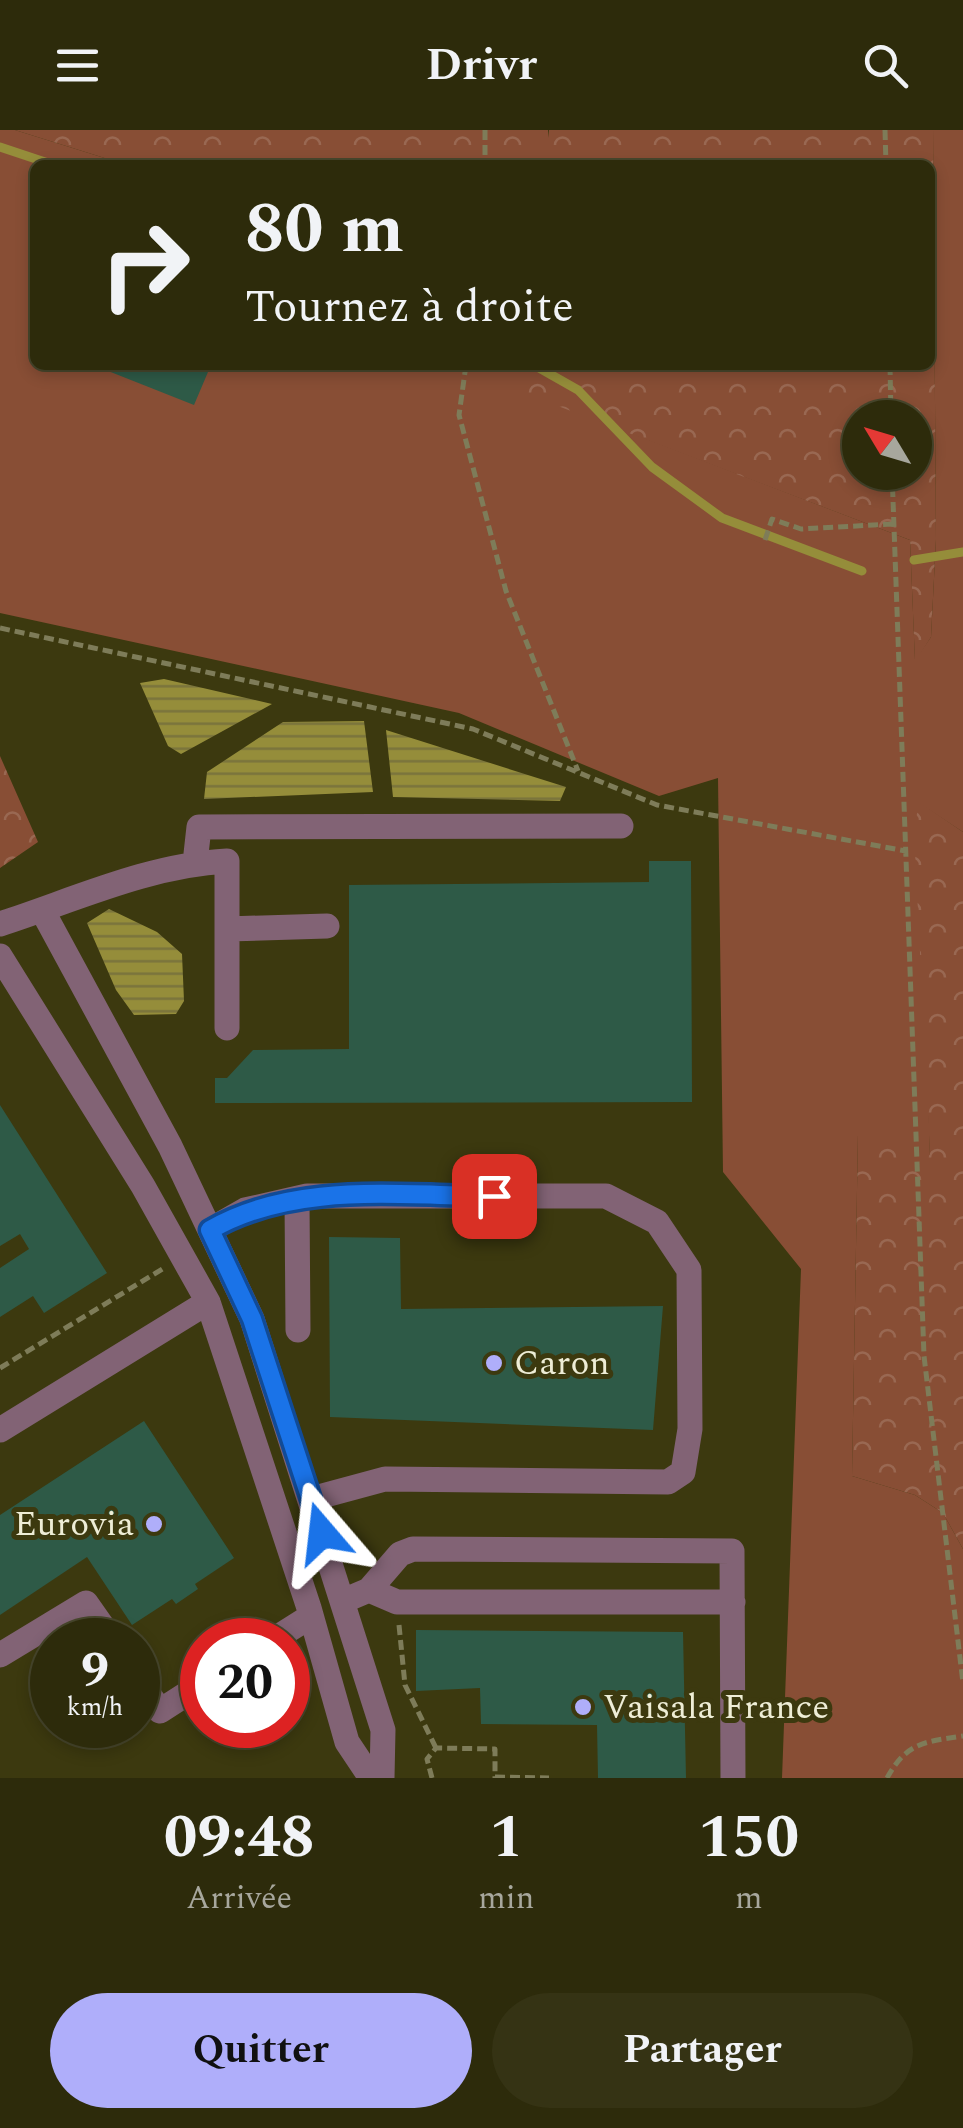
<!DOCTYPE html>
<html lang="fr">
<meta charset="utf-8">
<style>
:root{--surface:#2d2b0b;--page:#353314;--text:#f1f3f6;--muted:#a7a79d;--line:#48472c;--accent:#afaefa}
body{margin:0;font-family:Spectral,serif;background:var(--page);color:var(--text);height:100vh;display:flex;flex-direction:column;font-size:38px;white-space:nowrap}
*{box-sizing:border-box;margin:0}
p{font-size:32px;color:var(--muted)}
.icon{flex:none;width:55px;height:55px;fill:none;stroke:currentColor;stroke-width:2;stroke-linecap:round;stroke-linejoin:round}
.map{position:relative;height:1648px;overflow:hidden}
.drawer{display:flex;flex-direction:column;background:var(--surface);flex:1}
.drawer>*{flex:none}
.guide{position:absolute;left:30px;top:30px;width:905px;height:210px;border-radius:15px;box-shadow:0 5px 15px #0003,0 0 0 2px var(--line);background:#2d2b0b;color:var(--text);overflow:hidden}
.needle{width:65px;rotate:308deg}
.fabs{position:absolute;left:842px;top:270px;display:grid;gap:20px}
.fabs a{display:grid;place-items:center;width:90px;height:90px;border-radius:50%;background:var(--surface);box-shadow:0 5px 15px #0003,0 0 0 2px var(--line);font-size:50px}
.speed{position:absolute;left:30px;top:1488px;display:flex;gap:20px;font-size:50px;font-weight:700;text-align:center}
.speed>*{display:grid;place-content:center;width:130px;height:130px;border-radius:50%;background:var(--surface);box-shadow:0 5px 15px #0003,0 0 0 2px var(--line);line-height:1}
.speed small{font-size:25px;font-weight:400}
.speed .limit{border:15px solid #d22;background:#fff;color:#111}
.pin{position:absolute;display:grid;place-items:center;width:85px;height:85px;color:#fff;margin:-42px;border-radius:20px;box-shadow:0 5px 15px #0006}
.me{position:absolute;width:110px;margin:-55px;rotate:343deg;stroke-linejoin:round;filter:drop-shadow(0 0 8px #0008)}
.turn{display:flex;align-items:center;gap:35px;height:210px;padding:0 50px;font-size:45px}
.turn .icon{width:130px;height:130px;stroke-width:2.5}
.turn b{display:block;font-size:70px;line-height:85px}
.eta{display:flex;justify-content:space-evenly;align-items:center;height:170px;text-align:center}
.eta b{font-size:60px;font-weight:700;line-height:70px}
.button{display:flex;gap:20px;margin-top:auto;padding:20px 50px}
.button a{flex:1;height:115px;border-radius:60px;background:var(--accent);color:#111;font-size:40px;font-weight:700;line-height:115px;text-align:center}
.button a+a{background:var(--page);color:var(--text)}
header{display:flex;justify-content:space-between;align-items:center;height:130px;padding:0 50px;background:var(--surface);font-size:45px;font-weight:700}
.map>svg:first-child{display:block}
.green{fill:#884e35}
.forest{fill:url(#forest-crowns);fill-rule:evenodd}
.water{fill:url(#water-rules)}
.lines{fill:none;stroke-linecap:round;stroke-linejoin:round}
.stream{stroke:#958d3a;stroke-width:9}
.building{fill:#2e5a47}
.path{stroke:#7e7c59;stroke-width:5;stroke-dasharray:10 5;stroke-linecap:butt}
.minor{stroke:#826375;stroke-width:25}
.route-casing{stroke:#114b97;stroke-width:25}
.route{stroke:#1a73e8;stroke-width:18}
.poi-dot{fill:#afaefa;stroke:#3c390f;stroke-width:4}
.labels{text-anchor:middle;dominant-baseline:central;stroke-width:10;stroke-linejoin:round;paint-order:stroke}
.poi-label{font-size:35px;fill:#eeedd6;stroke:#3c390f;text-anchor:start}
</style>
<header><svg class="icon" aria-label="menu" viewBox="0 0 24 24"><path d="M4 6h16M4 12h16M4 18h16"/></svg>Drivr<svg class="icon" aria-label="search" viewBox="0 0 24 24"><circle cx="10" cy="10" r="6"/><path d="M15 15l6 6"/></svg></header>
<div class="map">
<svg width="963" height="1648" viewBox="0 0 963 1648">
<defs>
<pattern id="forest-crowns" width="20" height="18" patternUnits="userSpaceOnUse" patternTransform="scale(2.5)"><rect width="20" height="18" fill="#884e35"/><path d="M2 6a3 3 0 1 1 6 0M12 15a3 3 0 1 1 6 0" fill="none" stroke="#996852"/></pattern>
<pattern id="water-rules" width="6" height="5" patternUnits="userSpaceOnUse" patternTransform="scale(2.5)"><rect width="6" height="5" fill="#958d3a"/><path d="M0 2.5h6" fill="none" stroke="#7a743c"/></pattern>
</defs>
<rect width="100%" height="100%" fill="#3c390f"/>
<path class="green" d="M0,0H15L127,35H35V235H453L910,410L915,530L931,507L936,409L933,0H963V702L919,673L930,1026L858,1004L852,1346L915,1365L943,1383L963,1419V1648H782L801,1139L723,1042L718,648L659,666L459,583L0,483Z"/>
<path class="forest" d="M15,0H548V8L549,0H933L936,409L931,507L915,532L910,410L450,235H930V35H127ZM860,288H915V342H860Z
M0,626L38,712L0,738Z
M919,672L963,702V1419L943,1383L915,1365L852,1346L858,1003L930,1025L914,701Z"/>
<path class="water" d="M164,549L272,574L181,624L168,616L140,553Z
M364,591L373,662L204,669L207,642L283,592Z
M386,600L566,657L560,671L393,667Z
M109,779L157,802L182,824L184,871L176,884L134,885L116,860L87,793Z"/>
<g class="lines">
<path class="stream" d="M0,17L54,35
M534,235L578,260L652,337L722,388L862,441
M914,430L963,422"/>
</g>
<path class="building" d="M93,235H190L208,242L194,275Z
M649,731H691L692,972L215,973V948H227L253,920L349,919V755L649,752Z
M0,975L107,1143L44,1183L33,1166L0,1187V1138L29,1119L20,1104L0,1116Z
M329,1107L400,1108L401,1179L663,1176L653,1300L330,1287Z
M144,1291L234,1428L195,1454L198,1459L176,1474L172,1469L132,1495L87,1427L0,1485V1385Z
M416,1500L683,1502L686,1648H598L597,1595L481,1594L480,1558L416,1561Z"/>
<g class="lines">
<path class="path" d="M485,0V35
M885,0L886,35
M466,235L459,285L506,461L578,641
M890,235L891,288
M892,342L924,1226L963,1553
M765,410L772,389L801,399L892,394
M0,498L473,599L657,675L906,721
M0,1238L164,1138
M399,1495L405,1555L436,1618
M495,1647L549,1648
M432,1648L427,1629L436,1618L495,1619V1648
M887,1648C907,1612 924,1612 963,1606"/>
<path class="minor" d="M195,733L199,697L621,696
M42,780L170,1016L252,1189L383,1600L382,1648
M0,794C74,770 149,735 227,731V898
M227,799L327,796
M0,826L143,1056L208,1172L309,1478L347,1612L371,1648
M297,1069L298,1200
M210,1100L245,1080L307,1066H606L657,1092L689,1140L690,1299L683,1342L668,1352L385,1349L311,1369
M0,1300L208,1172
M369,1460L397,1472H733
M343,1471L369,1460L400,1424L413,1419L732,1421L733,1648
M273,1510L311,1486
M0,1525L86,1473L112,1510
M138,1548L160,1581L202,1554"/>
</g>
<g class="lines">
<defs>
<path id="route" d="M322,1403L252,1189L210,1100C295,1051 399,1066 494,1066"/>
</defs>
<use href="#route" class="route-casing"/>
<use href="#route" class="route"/>
</g>
<g class="poi-dot">
<circle cx="494" cy="1233" r="10"/>
<circle cx="154" cy="1394" r="10"/>
<circle cx="583" cy="1577" r="10"/>
</g>
<g class="labels">
<g class="poi-label">
<text x="514" y="1233">Caron</text>
<text x="134" y="1394" text-anchor="end">Eurovia</text>
<text x="603" y="1577">Vaisala France</text>
</g>
</g>
</svg>
<div class="fabs">
<a><svg class="needle" viewBox="-14 -14 28 28"><path d="M0-13l5 13h-10z" fill="#e53935"/><path d="M0 13l5-13h-10z" fill="#a7a79d"/></svg></a>
</div>
<div class="speed"><div>9<small>km/h</small></div><div class="limit">20</div></div>
<div class="pin" style="left:494px;top:1066px;background:#d93025"><svg class="icon" aria-label="arrive" viewBox="0 0 24 24"><path d="M6 21V4h12l-3 4 3 4H6"/></svg></div>
<svg class="me" style="left:322px;top:1403px" viewBox="-20 -20 40 40"><path d="M0-17L14 15 0 8-14 15z" fill="#1a73e8" stroke="#fff" stroke-width="4"/></svg>
<div class="guide">
<div class="turn"><svg class="icon" aria-label="right" viewBox="0 0 24 24"><path d="M7 20v-9h11M14 6l5 5-5 5"/></svg><div><b>80 m</b>Tournez à droite</div></div>
</div>
</div>
<section class="drawer">
<div class="eta">
<div><b>09:48</b><p>Arrivée</p></div>
<div><b>1</b><p>min</p></div>
<div><b>150</b><p>m</p></div>
</div>
<div class="button"><a>Quitter</a><a>Partager</a></div>
</section>
